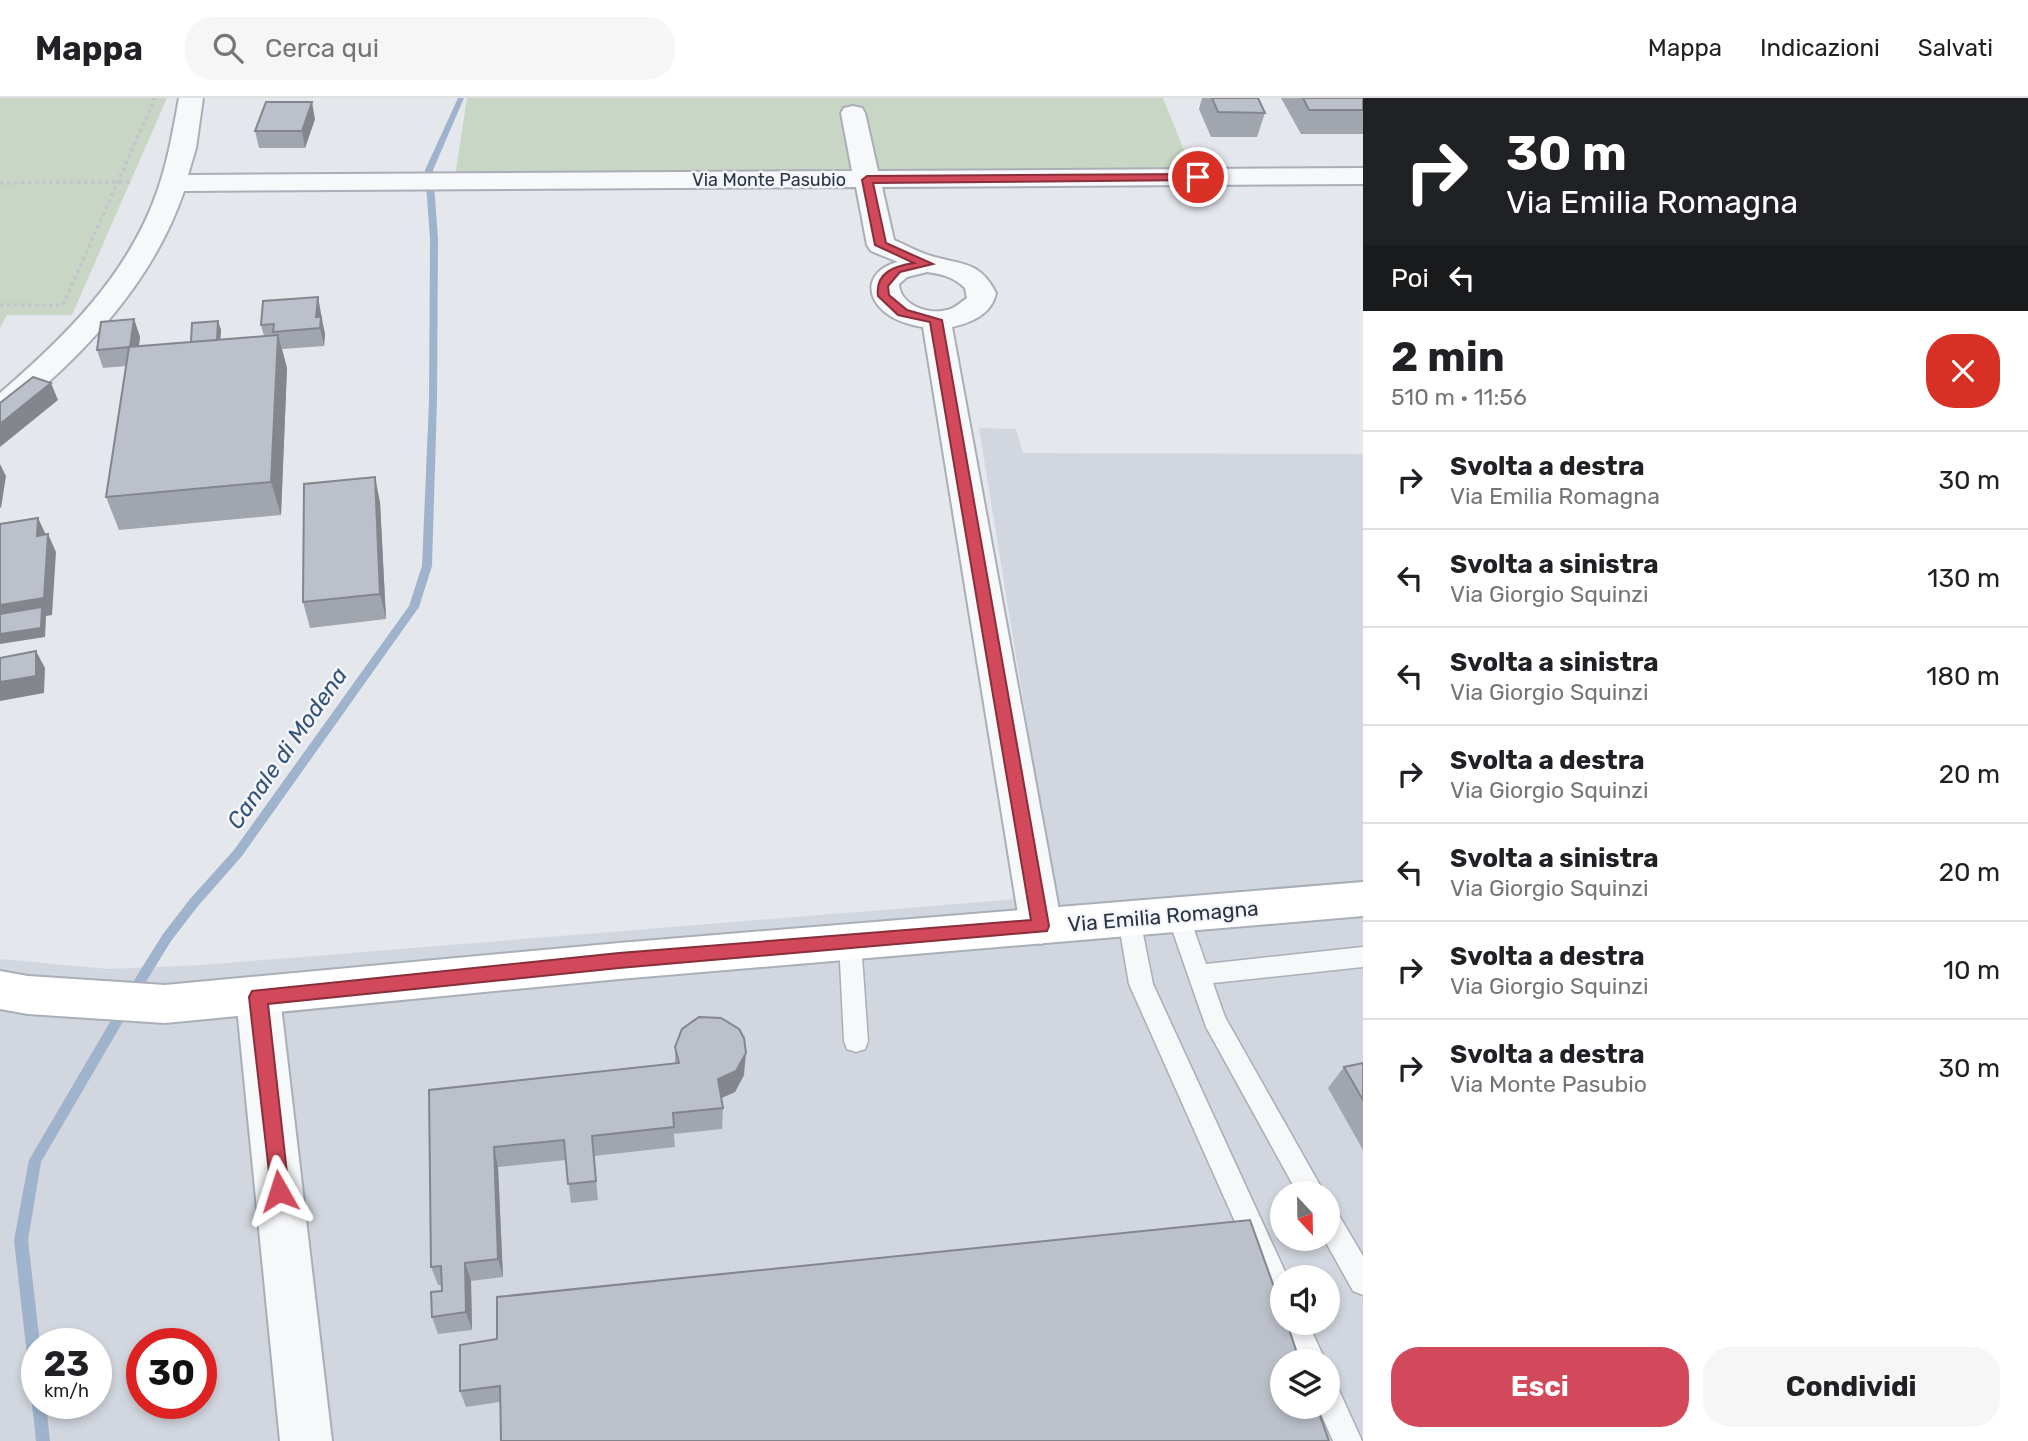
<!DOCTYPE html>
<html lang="it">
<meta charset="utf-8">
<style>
:root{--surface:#fff;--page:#f6f6f6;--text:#202124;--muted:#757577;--line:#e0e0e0;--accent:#d1495b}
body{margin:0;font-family:Rubik,sans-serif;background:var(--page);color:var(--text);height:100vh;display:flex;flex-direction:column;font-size:26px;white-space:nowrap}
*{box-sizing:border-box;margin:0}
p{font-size:23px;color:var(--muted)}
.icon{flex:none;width:38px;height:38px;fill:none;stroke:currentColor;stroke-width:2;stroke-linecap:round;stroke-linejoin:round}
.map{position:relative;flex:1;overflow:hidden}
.sheet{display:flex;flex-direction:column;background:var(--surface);width:665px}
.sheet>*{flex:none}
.top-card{background:#202124;color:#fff;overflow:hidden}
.needle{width:46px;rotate:158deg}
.buttons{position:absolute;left:1270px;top:1083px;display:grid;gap:14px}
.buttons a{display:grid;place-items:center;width:70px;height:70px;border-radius:50%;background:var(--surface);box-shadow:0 4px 10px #0003;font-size:35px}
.speed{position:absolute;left:21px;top:1230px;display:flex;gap:14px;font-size:35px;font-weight:700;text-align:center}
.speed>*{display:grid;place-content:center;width:91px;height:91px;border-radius:50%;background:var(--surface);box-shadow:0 4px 10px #0003;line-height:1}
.speed small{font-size:18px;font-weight:400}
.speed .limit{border:10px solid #d22;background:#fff;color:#111}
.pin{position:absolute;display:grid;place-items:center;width:60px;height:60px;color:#fff;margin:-30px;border:4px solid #fff;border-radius:50%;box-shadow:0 2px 7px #0007}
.me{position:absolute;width:77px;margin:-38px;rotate:354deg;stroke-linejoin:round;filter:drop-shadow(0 0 5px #0008)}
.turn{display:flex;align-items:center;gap:24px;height:147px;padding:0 28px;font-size:32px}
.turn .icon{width:91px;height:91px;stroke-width:2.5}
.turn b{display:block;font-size:49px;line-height:60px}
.then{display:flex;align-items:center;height:66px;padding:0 28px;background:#0003;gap:14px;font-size:26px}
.round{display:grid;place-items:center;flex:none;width:74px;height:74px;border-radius:28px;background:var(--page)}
.headline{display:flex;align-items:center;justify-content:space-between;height:119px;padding:0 28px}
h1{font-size:42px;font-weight:700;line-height:52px}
.cta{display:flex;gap:14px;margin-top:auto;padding:14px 28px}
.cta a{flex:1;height:80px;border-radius:28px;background:var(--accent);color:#fff;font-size:28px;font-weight:700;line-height:80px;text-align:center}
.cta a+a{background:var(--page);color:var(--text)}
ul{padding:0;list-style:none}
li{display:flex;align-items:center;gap:21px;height:98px;padding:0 28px;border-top:2px solid var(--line)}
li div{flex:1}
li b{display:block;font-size:26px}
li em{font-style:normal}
header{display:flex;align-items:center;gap:42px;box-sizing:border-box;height:98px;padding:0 35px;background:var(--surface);border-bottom:2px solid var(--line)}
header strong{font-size:33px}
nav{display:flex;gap:38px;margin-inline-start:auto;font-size:24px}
.search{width:490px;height:63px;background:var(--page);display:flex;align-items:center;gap:18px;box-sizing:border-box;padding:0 24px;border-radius:28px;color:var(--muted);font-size:26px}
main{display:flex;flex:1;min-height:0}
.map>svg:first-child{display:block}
.built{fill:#d2d6de;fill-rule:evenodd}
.green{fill:#c9d6c5}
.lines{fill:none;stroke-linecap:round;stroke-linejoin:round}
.stream{fill:#9fb4cc;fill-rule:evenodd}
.lane-casing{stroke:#a9aeb7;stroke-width:3}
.street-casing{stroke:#a9aeb7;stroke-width:4}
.secondary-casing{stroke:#a9aeb7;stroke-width:4}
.path{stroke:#c2c5cb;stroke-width:3.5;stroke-dasharray:3.5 3.5;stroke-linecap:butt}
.lane{fill:#f7f8fa;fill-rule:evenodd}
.street{fill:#f7f8fa;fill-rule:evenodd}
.secondary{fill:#fff;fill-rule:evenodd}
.wall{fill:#a1a5ae}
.shaded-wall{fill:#83868d}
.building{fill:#bbc0ca;stroke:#83868d;stroke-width:2}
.route{fill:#d1495b;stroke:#882f3b;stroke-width:2}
.labels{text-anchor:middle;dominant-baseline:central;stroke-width:5;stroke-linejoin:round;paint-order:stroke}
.far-street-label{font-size:18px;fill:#2b3445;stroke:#f4f6f9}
.street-label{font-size:21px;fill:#2b3445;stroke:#f4f6f9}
.water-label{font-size:23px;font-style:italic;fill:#34527a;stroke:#f4f6f9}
</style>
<header>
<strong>Mappa</strong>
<div class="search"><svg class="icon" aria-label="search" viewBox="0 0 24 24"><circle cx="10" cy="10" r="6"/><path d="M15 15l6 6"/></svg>Cerca qui</div>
<nav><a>Mappa</a><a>Indicazioni</a><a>Salvati</a></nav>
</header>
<main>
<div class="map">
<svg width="1363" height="1343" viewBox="0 0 1363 1343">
<rect width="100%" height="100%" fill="#e4e7ec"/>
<path class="built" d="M979,330L1016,331L1023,355L1363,356V1343H0V861L108,871L203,867L1055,798ZM1283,1096H1328V1141H1283ZM1283,1180H1328V1225H1283ZM37,1246H96V1306H37ZM142,1246H201V1306H142ZM1283,1264H1328V1309H1283Z"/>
<path class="green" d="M0,0H167L72,217H7L0,230Z
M467,0H1163L1198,87L453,91Z"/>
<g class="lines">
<path class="stream" d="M458,0H464L433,72L438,141L437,303L432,468L419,509L242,758L198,808L171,843L136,900L132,901L128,900L126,896L128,892L163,836L190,801L234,752L409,508L422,468L429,303L430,141L425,72Z
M124,906L128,907L130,911L128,915L41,1064L28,1142L40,1246H37V1291L32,1289L30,1284L14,1142L29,1062L120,907Z
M37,1300V1306H46L50,1343H36L32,1306L34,1301Z"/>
<defs>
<path id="lane" d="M1178,807L1186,810L1189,817L1206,866L1363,849V869L1213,885L1225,919L1325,1096H1298L1206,929L1167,817L1170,810Z
M1129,811L1137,814L1140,821L1153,886L1288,1180H1283V1212L1273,1209L1129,886L1118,821L1121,814Z
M850,834L858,837L861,844L868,943L865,951L856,954L847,951L844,943L839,844L842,837Z
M1328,1110L1337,1114L1363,1158V1197L1353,1193L1324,1141H1328Z
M1283,1219V1225H1308L1326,1264H1297L1280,1225Z
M1328,1286L1338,1290L1362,1343H1333L1318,1309H1328Z"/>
<path id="street" d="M179,0H203L196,50L188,77L852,73L841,15L844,10L853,8L862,10L865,15L878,73L1363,70V86L882,89L894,142C906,147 918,154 931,158C961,167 979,162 996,195C992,216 971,225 952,229L1062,828L1056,840L1041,846L1026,840L1020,828L923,229C910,227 896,223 886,215C862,196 869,171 898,164L871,153L867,147L856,89L184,93C158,170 103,236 43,289C30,301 17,316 0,321V295C65,239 128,177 157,94C168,63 173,32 179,0ZM927,174C942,176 954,179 965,190L967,200C960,205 954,211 947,212C928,217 900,207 899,186L907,179Z
M258,880L273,886L280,899L332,1343H280L236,899L243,886Z"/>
<path id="secondary" d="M1363,784V818L619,881L165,925L28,916L0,911V873L28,878L165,887L619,845Z"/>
</defs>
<use href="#lane" class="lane-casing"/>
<use href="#street" class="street-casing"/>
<use href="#secondary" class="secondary-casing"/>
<path class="path" d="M0,85L130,84
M0,207H63L155,0"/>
<use href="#lane" class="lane"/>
<use href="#street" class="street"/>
<use href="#secondary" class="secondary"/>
</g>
<path class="wall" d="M1202,0H1258L1265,15L1257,39H1211L1199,11Z
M1281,0H1363V36H1301Z
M315,21L305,50H259L255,33Z
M318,199L325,236L324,248L282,251L287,270L281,417L119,432L106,399L126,268L103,270L97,252L134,221L140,239L139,248L191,244L218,223L221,232L220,242L264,238L261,227Z
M380,404L386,521L310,530L303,504Z
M675,949L744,977L735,994L721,1000L723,1010L722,1031L674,1036L675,1049L594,1058L598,1102L571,1105L566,1062L498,1069L503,1179L471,1183L472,1232L438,1236L432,1219L442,1193V1187H438L431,1169L429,992L675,966Z
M1363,965V1052L1328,990L1344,969Z
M460,1247L1329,1343L500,1304L466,1309L460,1293Z"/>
<path class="shaded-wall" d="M312,4L315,21L305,50L302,33Z
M318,199L321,217L320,230L316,219Z
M321,219L325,236L324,248L320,230Z
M134,221L140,239L136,267L130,249Z
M218,223L221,232L219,259L216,251Z
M278,237L287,270L281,417L271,384Z
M51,285L58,302L0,349V326Z
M0,366L6,378L1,410L0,409Z
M375,379L380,404L386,521L380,496Z
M38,420L46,437L37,438Z
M48,436L56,454L52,517L46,518L45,539L0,546V507Z
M36,553L45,570L44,595L0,603V584Z
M746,955L744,977L735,994L717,1002L718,981Z
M494,1049L498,1069L503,1179L498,1161Z
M465,1165L471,1183L472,1232L466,1214Z"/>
<path class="building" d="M1212,0H1258L1265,15L1218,14Z
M1303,0H1363V12H1309Z
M266,4H312L302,33H255Z
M318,199L316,219H321L320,230L273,234L274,226L261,227L263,203Z
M134,221L130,249L97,252L101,224Z
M218,223L217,242L191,244L192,225Z
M278,237L271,384L106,399L129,249Z
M33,279L51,285L0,326V305Z
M375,379L380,496L303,504L304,386Z
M38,420L37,438L48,436L44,500L0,507V426Z
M42,509L41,530L0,536V516Z
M36,553V578L0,584V560Z
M699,919L721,920L739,931L744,940L746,955L736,973L718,981L723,1010L673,1015L674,1029L592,1038L596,1083L568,1086L564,1042L494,1049L498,1161L465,1165L466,1214L432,1219L431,1194L442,1193L441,1168L431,1169L429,992L679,965L675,949L682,931Z
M1363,965V1002L1344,969Z
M1250,1122L1283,1214V1225H1287L1300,1264H1283V1309H1317L1329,1343H501L500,1288L460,1293V1247L497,1241V1199Z"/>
<path class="route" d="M1198,76L1203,79L1201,82L873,85L886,145L933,166L900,174L888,188L889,197L907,212L942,222L1049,828L1047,833L619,870L268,906L289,1093L286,1100L279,1103L272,1100L249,899L252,893L619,855L1031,822L930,224L898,217L878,198C875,174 895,168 914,165L875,147L862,82L867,78Z"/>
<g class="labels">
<g class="far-street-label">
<text x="769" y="82">Via Monte Pasubio</text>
</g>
<g class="street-label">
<text transform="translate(1163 818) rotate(-5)">Via Emilia Romagna</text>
</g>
<g class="water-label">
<text transform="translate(287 650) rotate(-55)">Canale di Modena</text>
</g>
</g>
</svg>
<div class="buttons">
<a><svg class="needle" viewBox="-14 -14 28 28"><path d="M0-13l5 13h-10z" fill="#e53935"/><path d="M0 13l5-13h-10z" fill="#757577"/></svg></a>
<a><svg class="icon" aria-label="sound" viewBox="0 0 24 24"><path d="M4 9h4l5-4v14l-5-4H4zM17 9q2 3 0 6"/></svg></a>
<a><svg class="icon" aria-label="layers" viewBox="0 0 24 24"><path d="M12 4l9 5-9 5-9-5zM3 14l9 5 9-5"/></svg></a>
</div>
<div class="speed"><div>23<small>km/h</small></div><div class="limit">30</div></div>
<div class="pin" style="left:1198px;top:79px;background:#d93025"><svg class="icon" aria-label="arrive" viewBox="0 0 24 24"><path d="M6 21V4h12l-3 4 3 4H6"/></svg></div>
<svg class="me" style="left:279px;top:1093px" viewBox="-20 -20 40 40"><path d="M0-17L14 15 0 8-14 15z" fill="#d1495b" stroke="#fff" stroke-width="4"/></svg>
</div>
<section class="sheet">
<div class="top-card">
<div class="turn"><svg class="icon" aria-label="right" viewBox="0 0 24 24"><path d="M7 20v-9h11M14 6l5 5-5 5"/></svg><div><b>30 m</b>Via Emilia Romagna</div></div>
<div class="then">Poi<svg class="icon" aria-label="left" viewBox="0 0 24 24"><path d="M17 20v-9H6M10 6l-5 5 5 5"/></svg></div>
</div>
<div class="headline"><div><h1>2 min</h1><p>510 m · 11:56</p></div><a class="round" style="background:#d93025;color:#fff"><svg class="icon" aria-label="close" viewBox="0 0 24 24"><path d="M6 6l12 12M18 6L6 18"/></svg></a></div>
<ul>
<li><svg class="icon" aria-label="right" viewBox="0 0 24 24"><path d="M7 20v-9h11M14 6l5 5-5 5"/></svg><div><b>Svolta a destra</b><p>Via Emilia Romagna</p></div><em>30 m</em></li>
<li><svg class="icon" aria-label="left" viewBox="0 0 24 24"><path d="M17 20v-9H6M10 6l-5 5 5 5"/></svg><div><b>Svolta a sinistra</b><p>Via Giorgio Squinzi</p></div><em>130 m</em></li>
<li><svg class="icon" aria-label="left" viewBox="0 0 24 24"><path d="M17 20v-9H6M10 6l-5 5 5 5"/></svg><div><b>Svolta a sinistra</b><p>Via Giorgio Squinzi</p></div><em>180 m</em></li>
<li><svg class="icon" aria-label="right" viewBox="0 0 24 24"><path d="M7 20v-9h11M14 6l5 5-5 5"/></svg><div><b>Svolta a destra</b><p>Via Giorgio Squinzi</p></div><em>20 m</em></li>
<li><svg class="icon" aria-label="left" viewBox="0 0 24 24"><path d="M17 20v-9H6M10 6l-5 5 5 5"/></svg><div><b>Svolta a sinistra</b><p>Via Giorgio Squinzi</p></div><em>20 m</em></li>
<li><svg class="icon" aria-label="right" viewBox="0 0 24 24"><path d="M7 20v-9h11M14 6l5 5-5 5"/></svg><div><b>Svolta a destra</b><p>Via Giorgio Squinzi</p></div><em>10 m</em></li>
<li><svg class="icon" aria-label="right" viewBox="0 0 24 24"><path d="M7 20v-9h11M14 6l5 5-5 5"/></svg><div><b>Svolta a destra</b><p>Via Monte Pasubio</p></div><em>30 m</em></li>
</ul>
<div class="cta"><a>Esci</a><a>Condividi</a></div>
</section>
</main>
